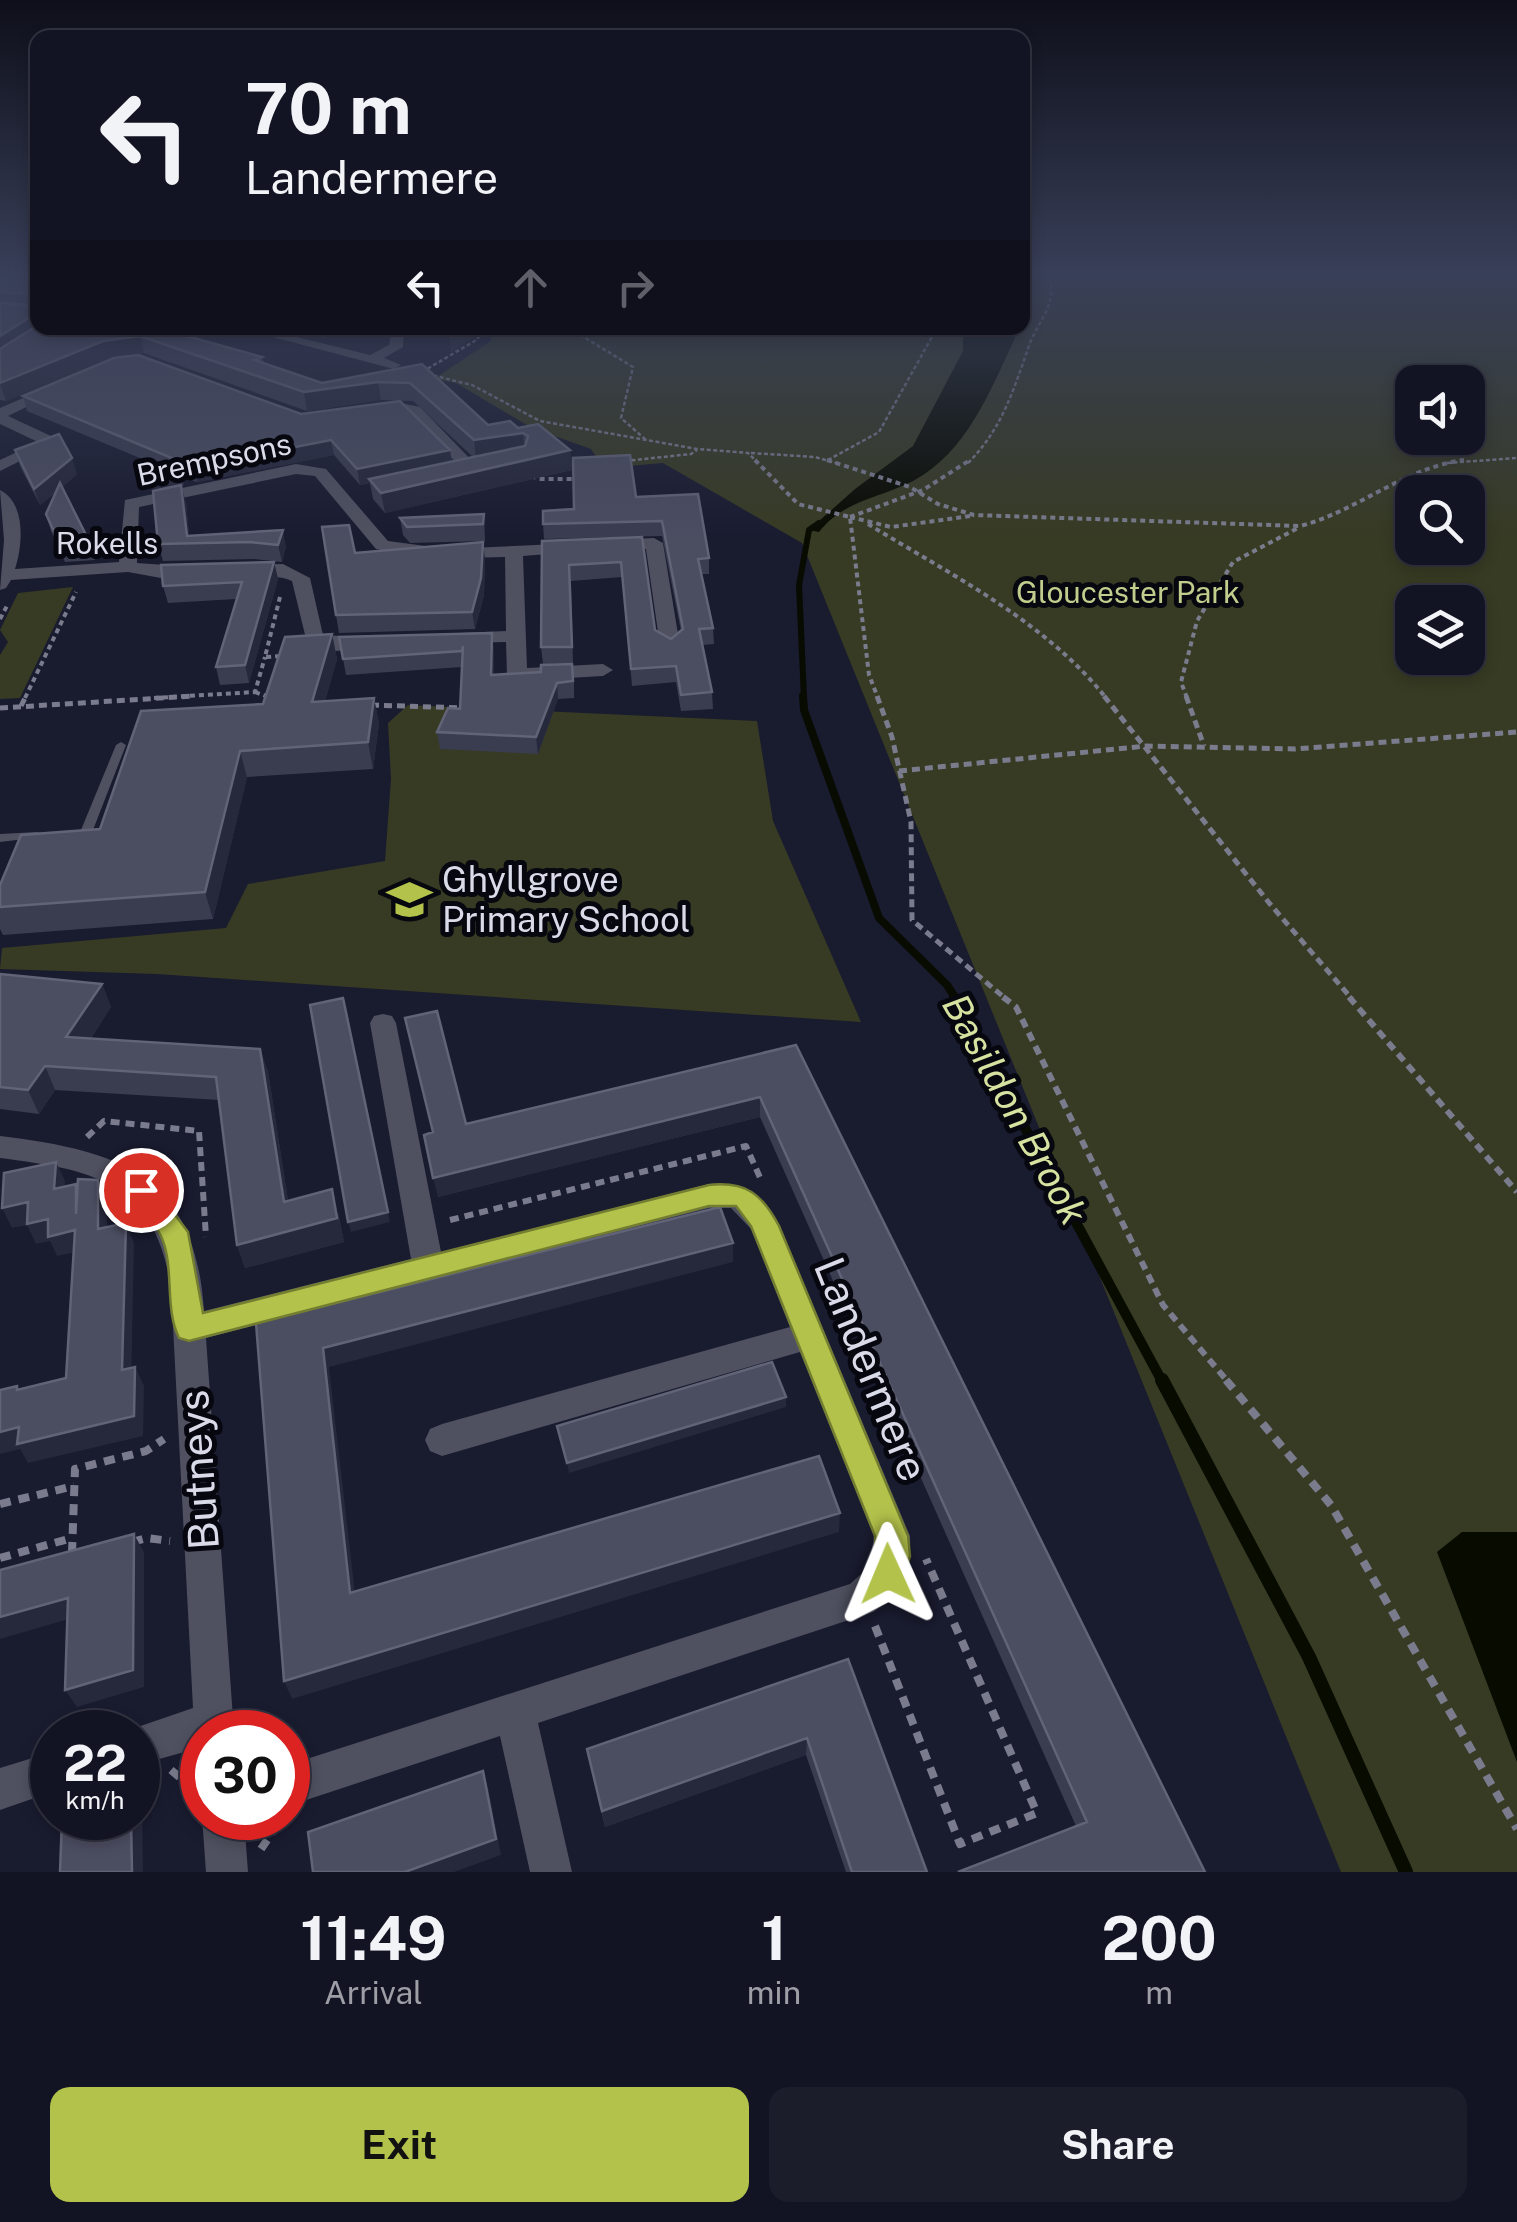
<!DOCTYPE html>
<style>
:root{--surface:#131423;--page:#1c1d2b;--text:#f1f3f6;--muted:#9d9ea6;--line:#323341;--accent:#b3c24b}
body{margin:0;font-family:"Public Sans",sans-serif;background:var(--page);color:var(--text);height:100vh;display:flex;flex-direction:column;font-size:38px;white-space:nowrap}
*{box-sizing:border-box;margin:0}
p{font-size:32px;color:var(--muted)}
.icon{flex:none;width:55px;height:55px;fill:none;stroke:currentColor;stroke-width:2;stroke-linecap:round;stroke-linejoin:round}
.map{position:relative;height:1872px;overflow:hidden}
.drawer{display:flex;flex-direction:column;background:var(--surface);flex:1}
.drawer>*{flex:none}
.guide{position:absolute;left:30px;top:30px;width:1000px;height:305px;border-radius:20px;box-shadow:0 5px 15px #0003,0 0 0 2px var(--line);background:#131423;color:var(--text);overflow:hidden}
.tools{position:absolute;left:1395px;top:365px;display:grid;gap:20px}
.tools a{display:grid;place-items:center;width:90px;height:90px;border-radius:20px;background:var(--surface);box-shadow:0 5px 15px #0003,0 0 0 2px var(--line);font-size:50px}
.speed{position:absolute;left:30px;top:1710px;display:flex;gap:20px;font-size:50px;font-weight:700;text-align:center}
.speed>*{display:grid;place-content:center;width:130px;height:130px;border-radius:50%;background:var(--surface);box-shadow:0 5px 15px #0003,0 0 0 2px var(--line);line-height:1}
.speed small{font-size:25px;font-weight:400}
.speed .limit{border:15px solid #d22;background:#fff;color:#111}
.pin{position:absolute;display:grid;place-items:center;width:85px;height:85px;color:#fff;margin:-42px;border:5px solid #fff;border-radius:50%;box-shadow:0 2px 10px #0007}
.me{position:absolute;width:110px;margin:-55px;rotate:359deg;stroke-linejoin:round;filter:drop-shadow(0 0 8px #0008)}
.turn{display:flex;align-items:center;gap:35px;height:210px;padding:0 50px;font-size:45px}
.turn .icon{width:130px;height:130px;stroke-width:2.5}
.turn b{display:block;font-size:70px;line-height:85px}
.lanes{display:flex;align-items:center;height:95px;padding:0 50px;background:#0003;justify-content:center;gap:50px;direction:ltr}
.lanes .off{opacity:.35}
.eta{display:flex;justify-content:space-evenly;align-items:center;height:170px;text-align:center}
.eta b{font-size:60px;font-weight:700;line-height:70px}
.primary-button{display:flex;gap:20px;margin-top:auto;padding:20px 50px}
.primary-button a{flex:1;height:115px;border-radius:20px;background:var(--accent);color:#111;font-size:40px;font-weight:700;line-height:115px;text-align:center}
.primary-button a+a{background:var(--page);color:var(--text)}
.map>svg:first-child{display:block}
.green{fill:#373b23;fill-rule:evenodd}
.water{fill:#080b00}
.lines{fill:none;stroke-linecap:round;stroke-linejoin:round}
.stream-far3{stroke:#080b00;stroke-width:6}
.stream-far2{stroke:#080b00;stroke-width:8}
.stream-far1{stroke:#080b00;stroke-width:10}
.stream{stroke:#080b00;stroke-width:14}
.path-far4{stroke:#7a7c8d;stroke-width:2.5;stroke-dasharray:4 2.5;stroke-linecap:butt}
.path-far3{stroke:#7a7c8d;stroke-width:4;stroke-dasharray:5 4;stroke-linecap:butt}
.path-far2{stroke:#7a7c8d;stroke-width:5;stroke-dasharray:8 5;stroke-linecap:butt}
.path-far1{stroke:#7a7c8d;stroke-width:6;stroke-dasharray:9 6;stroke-linecap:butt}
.path{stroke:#7a7c8d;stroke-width:8;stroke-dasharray:11 8;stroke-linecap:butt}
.lane{fill:#4f5160;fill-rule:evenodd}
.street{fill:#4f5160;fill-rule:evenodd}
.wall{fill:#3a3c50}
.shaded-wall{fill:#26283c}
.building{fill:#4b4d61;stroke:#616376;stroke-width:2.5}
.route{fill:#b3c24b;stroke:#747e31;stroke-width:2.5}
.labels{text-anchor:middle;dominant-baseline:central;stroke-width:10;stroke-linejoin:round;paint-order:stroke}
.far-street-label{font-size:30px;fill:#d9dbe9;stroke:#06070f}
.far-park-label{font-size:30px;fill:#c2cd8d;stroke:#06070f}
.poi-label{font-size:35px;fill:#d9dbe9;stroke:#06070f;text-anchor:start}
.water-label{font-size:38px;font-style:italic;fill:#d7e2a1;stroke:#06070f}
.near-street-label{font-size:42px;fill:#d9dbe9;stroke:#06070f}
</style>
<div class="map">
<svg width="1517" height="1872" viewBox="0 0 1517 1872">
<rect width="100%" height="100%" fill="#191b2f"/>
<path class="green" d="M1023,277H1517V1872H1341L802,543L663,463L604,468L591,449L532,428L456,383L434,379L491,341V328H1022ZM1412,382H1468V438H1412ZM1412,492H1468V548H1412ZM1412,602H1468V658H1412Z
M73,587L20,698L0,699V655L8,642L0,630L18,593Z
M408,705L757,721L773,821L861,1022L157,974L0,969L2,948L226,928L248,884L385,861L391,779L388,723Z"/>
<path class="water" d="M963,328H1015V338C990,391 967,452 913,481C878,499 844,500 819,532L809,530L855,489L913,446L963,351Z
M1462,1532H1517V1762L1437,1552Z"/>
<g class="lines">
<path class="stream-far3" d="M804,698L799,585L809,530L819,523"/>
<path class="stream-far2" d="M803,696L804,710L879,918L947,985L956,999"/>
<path class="stream-far1" d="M954,997L1163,1383"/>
<path class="stream" d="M1162,1380L1309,1657L1406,1872"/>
<path class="path-far4" d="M569,328L633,367L621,418L645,439
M422,372L478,339L479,328
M427,374L472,385L540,421L697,449L748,453L758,463
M751,453L815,457L836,463
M828,460L879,432L933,335L931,328
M625,461L691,454L697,450
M968,463C1003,428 1014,388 1030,343C1040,318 1056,307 1050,277
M1447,463L1517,458"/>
<path class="path-far3" d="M755,460L798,504L850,517L869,675L878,698
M827,460L910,487L938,504L974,515L1300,526C1358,511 1403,468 1464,460
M625,461L632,460
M532,475L537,479H579
M850,517L923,490L970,460
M850,517L891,527L970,516
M868,524C951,575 1045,621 1106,698
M280,597L265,657L282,656
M0,619L8,604
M255,692L271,698
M25,698L76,592
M154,698L255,692L265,657
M1187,698L1181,682L1197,621L1233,562L1298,528"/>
<path class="path-far2" d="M265,696L271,698
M877,696L892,737L911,822L912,920L1006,999
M1104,696L1270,904L1352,999
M1186,696L1204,746
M371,705L465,708
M21,706L26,696
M0,708L194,696
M899,771L1146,746L1295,749L1517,732"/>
<path class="path-far1" d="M1003,997L1016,1007L1163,1305L1229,1383
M1349,997L1517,1192
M87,1137L104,1121L199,1131L206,1237
M450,1220L746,1146L762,1182"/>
<path class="path" d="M1226,1380L1331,1505L1517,1829
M0,1504L74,1486
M132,1542L147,1538L170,1541
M72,1553L75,1469L146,1451L164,1439
M0,1558L72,1538
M875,1626L960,1844L1037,1813L926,1559
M94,1732L110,1727
M171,1770L191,1787L195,1804
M261,1849L282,1818"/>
<path class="lane" d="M121,742L126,745L93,830L91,832H83L81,830L116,745Z
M37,832L41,833L43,835L41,837L0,842V834Z"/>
<path class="street" d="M239,328H260L370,355L389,345L392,328H404L403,347L384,358L401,365L394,369Z
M51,386L63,389L8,416L51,436L54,444L0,471V460L38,442L0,424V408Z
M395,402L420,407L478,467V473H466L410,414L374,415L366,410Z
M296,464L326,469L388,541L448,549L579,543L582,547L573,552L523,556L527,668L603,664L613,670L603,676L517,681L507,675L506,642L453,643L450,639L460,633L506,631L505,557L423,559L376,549L315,476L296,474L139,507L137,563L194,567L203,572L200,576L161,578L128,572L11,580L6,588L0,590L4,540L0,490C26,503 23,545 15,569L119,562L125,500Z
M654,538L663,543L680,646L670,652L660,646L646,549L613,550L604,545L613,540Z
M283,564L310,578L323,635L375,638L382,640V648L335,651L307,643L292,581C274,572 250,581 235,570L244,565Z
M383,1014L392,1016L396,1023L441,1252L709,1184C744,1181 765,1196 780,1226L910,1536C912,1568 900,1594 873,1612L538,1723L572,1872H530L500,1736L288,1806V1765L850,1584L869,1567L874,1536L800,1352L442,1456L430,1451L425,1440L430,1429L442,1424L790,1327L751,1229L731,1208H709L206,1338L234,1732H202V1747L138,1765V1732H123L193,1708L171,1288C155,1182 95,1170 0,1158V1136C122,1151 195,1175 204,1311L411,1259L370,1023L374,1016Z
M52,1752V1792L0,1810V1768Z
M202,1817L244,1818L248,1872H206Z"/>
</g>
<path class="wall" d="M0,277H38V328H158L262,357L264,363L322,383L422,364L488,425L518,428L570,450L572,470L385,513L373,499L370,483L360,485L334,455L197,482L182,476L184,485L155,490L151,474L159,466L27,411L23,396L301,414L450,450L452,461L473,457L413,401L381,400L307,411L144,353L108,359L6,401L0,400Z
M280,328H349L324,338Z
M15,450L77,474L62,487L90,543L95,560L65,562L51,531L46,514L56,492L40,505L20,466Z
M636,497L709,558V574H702L713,628L714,644L703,645L712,692L713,709L681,711L676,682L632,686L622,577L571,581L573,663L543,664L541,647L542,541L642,537L655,630L671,639L681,631L662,536L544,539L543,524L574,509Z
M186,502L189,536L286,546L282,562L254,559L163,561L158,544Z
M484,514L485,541L410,543L403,535L400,518Z
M355,553L485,559L484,595L475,629L339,633L336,615Z
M274,562L278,579L249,683L220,685L216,667L236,599L168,603L163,586Z
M332,634L337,659L325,701L374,698L379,724L373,769L247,777L213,919L3,935L0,929V885L100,829L263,704Z
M339,637L494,649V675L574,681V698L558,699L538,754L440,749L437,732L460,709L462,667L346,675Z
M0,974L102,984L111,1007L91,1038L260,1049L268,1072L288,1201L338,1213L344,1242L245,1268L237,1245L219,1100L55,1090L39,1114L0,1109Z
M796,1045L1205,1872L1076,1826L760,1117L438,1197L466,1124Z
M848,1659L927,1872H846L806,1755L605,1827L587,1749Z"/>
<path class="shaded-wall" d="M38,312V328L0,358V336Z
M322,328H349L324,338Z
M460,328H487L451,353L449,335Z
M140,336L144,353L108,359L6,401L0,383L103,341Z
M378,382L381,400L307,411L304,392Z
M523,433L525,452L476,460L474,440Z
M331,440L334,455L197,482L193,467Z
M450,450L452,465L369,479L370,483L360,485L357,469Z
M570,450L572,470L385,513L381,493Z
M72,458L77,474L40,505L34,489Z
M179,462L184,485L155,490L151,474Z
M181,485L186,502L190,544L187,536Z
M283,530L286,546L282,562L278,545Z
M483,542L485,559L484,595L475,629L472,612Z
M274,562L278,579L249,683L245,665Z
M492,633L494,649V692L491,675Z
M332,634L337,659L317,728L312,702Z
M557,683L558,699L538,754L536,737Z
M374,698L379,724L373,769L368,742Z
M240,751L247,777L213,919L205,892Z
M102,984L111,1007L76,1060L66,1037Z
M346,1007L390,1222L351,1232L348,1222Z
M260,1049L268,1072L292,1225L284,1202Z
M45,1066L55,1090L39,1114L28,1090Z
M760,1097V1117L438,1197L433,1178Z
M56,1162L65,1181L64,1209L54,1189Z
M98,1180L107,1200V1248L98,1229Z
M332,1189L344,1242L245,1268L237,1245Z
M28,1202L75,1230L85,1250L57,1256L50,1241L36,1244L27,1225L12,1228L2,1208Z
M126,1223L134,1243L131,1389L122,1370Z
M733,1243V1262L329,1367L357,1611L350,1593L323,1348Z
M135,1367L144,1386L143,1436L28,1463L20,1449L0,1454V1432Z
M786,1397V1407L569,1473L567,1463Z
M840,1513L839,1532L292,1699L284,1681Z
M134,1534L144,1552V1687L77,1707L65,1690Z
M68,1598L79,1616L0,1639V1617Z
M807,1738L806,1755L605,1827L602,1811Z
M483,1771L488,1787L501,1855L454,1872H405Z
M138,1792L142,1799L143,1872H132L131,1818H138Z"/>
<path class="building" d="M0,277H38V312L0,336V303L32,305L37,298L33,294L0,292Z
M38,325V328H158L262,357L254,360L322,383L422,364L488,425L510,421L518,428L538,424L570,450L381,493L369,479L525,446L528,436L523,433L474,440L410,383L378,382L304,392L140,336L103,341L0,383V349Z
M447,328H460L449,335Z
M138,355L301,414L400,401L450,450L357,469L331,440L193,467L23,396L114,358Z
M59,434L72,458L34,489L15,450Z
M630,455L636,497L698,494L709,558L698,559L713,628L699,629L712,692L681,695L676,666L631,669L621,562L569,565L572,647H541L542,541L642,537L655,630L671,639L683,629L662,521L543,524V511L574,509L573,458Z
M179,462V469L151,474L150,468Z
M60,483L90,543L60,545L46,514Z
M181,485L187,536L283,530L278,545L250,542L158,544L153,491Z
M484,514L483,524L407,527L400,518Z
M349,525L355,553L483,542L481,578L472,612L336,615L322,527Z
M274,562L245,665L216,667L242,582L163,586L161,565Z
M492,633L491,675L541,672V665L572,664L573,681L557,683L536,737L437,732L448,708L460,709L463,646L462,651L343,659L339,637Z
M332,634L312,702L374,698L368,742L240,751L205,892L0,907V885L21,835L100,829L141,711L263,704L285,637Z
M0,974L102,984L66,1037L260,1049L284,1202L332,1189L337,1218L237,1245L216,1077L45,1066L28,1090L0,1087Z
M343,998L388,1212L348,1222L310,1005Z
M437,1011L466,1124L796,1045L1205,1872H958L1087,1822L760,1097L433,1178L424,1135L433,1132L405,1018Z
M56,1162L54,1189L76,1184V1214L78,1179L98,1180V1229L126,1223L122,1370L135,1367L134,1416L17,1444L19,1427L0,1432V1390L17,1386V1390L66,1378L75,1230L48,1237V1219L27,1224L28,1202L2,1208L4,1173Z
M720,1207L733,1243L323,1348L350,1593L819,1456L840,1513L284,1681L256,1323Z
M772,1362L786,1397L567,1463L557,1426Z
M134,1534L133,1670L65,1690L68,1598L0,1617V1570Z
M848,1659L927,1872H852L807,1738L602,1811L587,1749Z
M483,1771L496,1839L405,1872H313L308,1832Z
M62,1818H131L132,1872H60Z"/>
<linearGradient id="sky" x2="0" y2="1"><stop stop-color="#0e0f1a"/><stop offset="0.51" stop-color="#383f58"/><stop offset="1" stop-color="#383f58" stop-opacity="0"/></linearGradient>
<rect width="1517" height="539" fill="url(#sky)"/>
<path class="route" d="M141,1180L151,1183L188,1232L203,1313L709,1185C746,1181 762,1194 779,1226L908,1536L910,1556L900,1586L888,1591L877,1586C870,1570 877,1553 875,1536L751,1226L736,1206H709L189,1341L179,1338C164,1308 175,1267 161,1236C153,1219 136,1207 128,1190L132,1183Z"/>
<defs>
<symbol id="school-bare" viewBox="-9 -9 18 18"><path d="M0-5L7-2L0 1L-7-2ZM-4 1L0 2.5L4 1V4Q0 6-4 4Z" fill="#b3c24b" stroke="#06070f" stroke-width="2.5" paint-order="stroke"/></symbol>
</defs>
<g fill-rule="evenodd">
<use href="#school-bare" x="378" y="868" width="63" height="63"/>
</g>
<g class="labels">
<g class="far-street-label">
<text transform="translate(214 459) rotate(-12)">Brempsons</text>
<text x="107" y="543">Rokells</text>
</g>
<g class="far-park-label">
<text x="1128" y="592">Gloucester Park</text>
</g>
<g class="poi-label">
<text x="442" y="879">Ghyllgrove<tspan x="442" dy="40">Primary School</tspan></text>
</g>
<g class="water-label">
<text transform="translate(1015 1109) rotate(61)">Basildon Brook</text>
</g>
<g class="near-street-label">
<text transform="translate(872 1369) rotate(68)">Landermere</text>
<text transform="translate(198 1470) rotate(-94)">Butneys</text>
</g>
</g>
</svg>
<div class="tools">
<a><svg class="icon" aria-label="sound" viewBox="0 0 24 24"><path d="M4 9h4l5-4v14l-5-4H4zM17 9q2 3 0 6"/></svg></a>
<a><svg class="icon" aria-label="search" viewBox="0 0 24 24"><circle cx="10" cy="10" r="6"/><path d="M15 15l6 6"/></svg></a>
<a><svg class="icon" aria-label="layers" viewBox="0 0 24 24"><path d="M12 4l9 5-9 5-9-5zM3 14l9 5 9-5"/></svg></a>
</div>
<div class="speed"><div>22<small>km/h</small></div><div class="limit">30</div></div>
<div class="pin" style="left:141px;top:1190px;background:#d93025"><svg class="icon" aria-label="arrive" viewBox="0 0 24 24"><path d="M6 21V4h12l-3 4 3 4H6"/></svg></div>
<svg class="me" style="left:888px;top:1574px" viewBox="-20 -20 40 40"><path d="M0-17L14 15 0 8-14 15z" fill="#b3c24b" stroke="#fff" stroke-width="4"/></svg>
<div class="guide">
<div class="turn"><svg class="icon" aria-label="left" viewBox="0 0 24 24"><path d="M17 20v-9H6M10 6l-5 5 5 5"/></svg><div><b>70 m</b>Landermere</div></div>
<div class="lanes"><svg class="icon" aria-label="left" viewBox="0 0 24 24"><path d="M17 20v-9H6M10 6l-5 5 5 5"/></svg><svg class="icon off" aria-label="ahead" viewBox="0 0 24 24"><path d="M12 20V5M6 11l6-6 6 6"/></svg><svg class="icon off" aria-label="right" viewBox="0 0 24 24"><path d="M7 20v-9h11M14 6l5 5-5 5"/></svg></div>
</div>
</div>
<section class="drawer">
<div class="eta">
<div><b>11:49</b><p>Arrival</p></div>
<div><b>1</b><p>min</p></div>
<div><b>200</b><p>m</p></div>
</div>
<div class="primary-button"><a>Exit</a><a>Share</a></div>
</section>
